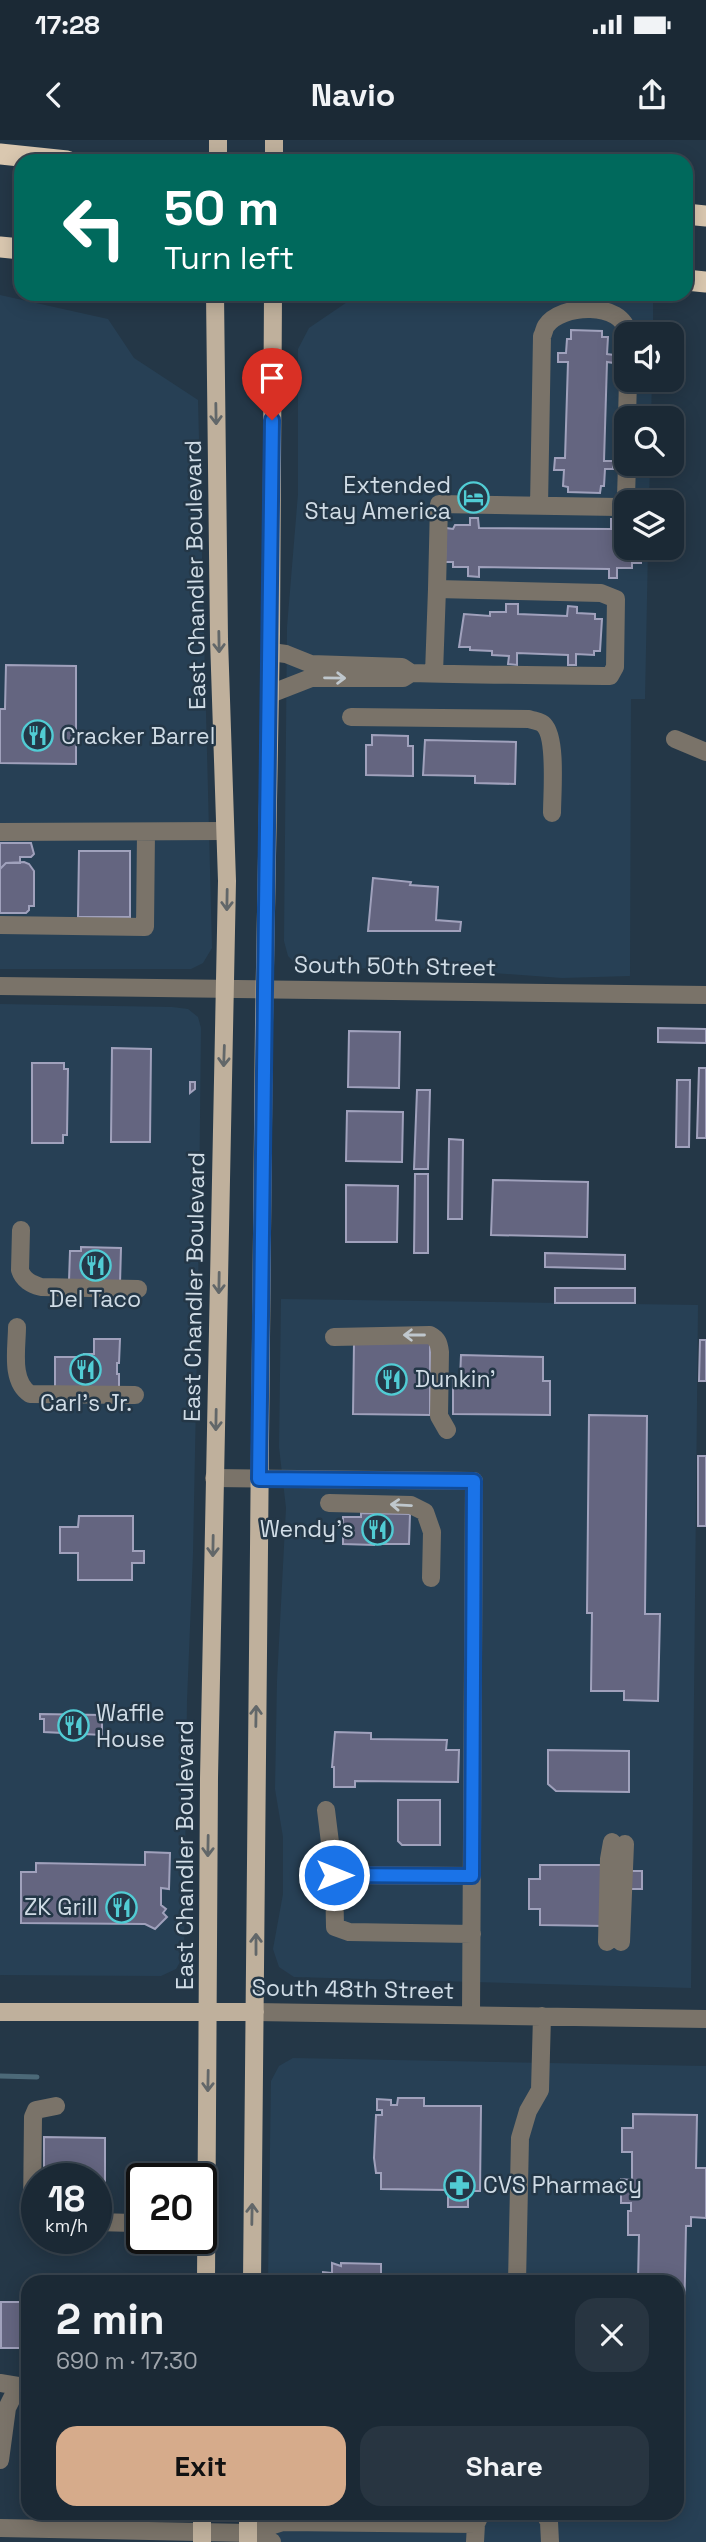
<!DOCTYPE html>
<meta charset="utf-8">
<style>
:root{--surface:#1b2935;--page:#283541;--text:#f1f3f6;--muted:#a0a6ad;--line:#394550;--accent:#d6ab8b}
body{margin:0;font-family:"Space Grotesk",sans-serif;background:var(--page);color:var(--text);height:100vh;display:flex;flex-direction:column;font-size:26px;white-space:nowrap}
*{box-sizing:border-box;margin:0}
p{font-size:23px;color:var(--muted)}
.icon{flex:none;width:38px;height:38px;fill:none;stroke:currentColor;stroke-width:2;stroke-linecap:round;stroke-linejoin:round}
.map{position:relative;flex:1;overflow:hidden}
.drawer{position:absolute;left:21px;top:2135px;width:663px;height:245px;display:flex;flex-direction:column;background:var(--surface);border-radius:21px;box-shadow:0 4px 18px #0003,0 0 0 2px var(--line)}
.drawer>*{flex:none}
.guide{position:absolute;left:14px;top:14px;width:679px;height:147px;border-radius:21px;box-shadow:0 4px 18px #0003,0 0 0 2px var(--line);background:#00695c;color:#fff;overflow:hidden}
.fabs{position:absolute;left:614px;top:182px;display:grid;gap:14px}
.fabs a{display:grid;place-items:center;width:70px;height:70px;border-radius:14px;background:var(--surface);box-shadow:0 4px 18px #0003,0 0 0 2px var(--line);font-size:35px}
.speed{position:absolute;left:21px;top:2023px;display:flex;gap:14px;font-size:35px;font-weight:700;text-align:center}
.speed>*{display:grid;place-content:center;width:91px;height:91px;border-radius:50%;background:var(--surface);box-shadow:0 4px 18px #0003,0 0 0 2px var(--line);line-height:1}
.speed small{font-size:18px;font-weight:400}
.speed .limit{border:4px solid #111;border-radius:10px;background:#fff;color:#111}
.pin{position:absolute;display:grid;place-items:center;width:60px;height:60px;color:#fff;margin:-72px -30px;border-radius:50% 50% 50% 0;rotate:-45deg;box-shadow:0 0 7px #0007}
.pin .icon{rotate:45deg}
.me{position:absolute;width:77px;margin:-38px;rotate:90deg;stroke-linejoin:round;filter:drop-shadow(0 0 5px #0008)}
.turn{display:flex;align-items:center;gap:24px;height:147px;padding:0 35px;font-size:32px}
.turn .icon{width:91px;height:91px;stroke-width:2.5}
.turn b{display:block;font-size:49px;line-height:60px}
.round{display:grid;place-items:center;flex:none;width:74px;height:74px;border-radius:21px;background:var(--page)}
.summary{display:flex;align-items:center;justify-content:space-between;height:119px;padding:0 35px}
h1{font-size:42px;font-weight:700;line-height:52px}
.button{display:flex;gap:14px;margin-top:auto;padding:14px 35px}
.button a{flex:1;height:80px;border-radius:21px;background:var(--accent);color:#111;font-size:28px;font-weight:700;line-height:80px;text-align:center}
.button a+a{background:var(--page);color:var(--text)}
.status{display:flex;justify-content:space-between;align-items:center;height:49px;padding:0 35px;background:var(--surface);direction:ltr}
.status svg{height:19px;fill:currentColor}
header{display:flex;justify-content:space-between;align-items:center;height:91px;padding:0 35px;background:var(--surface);font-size:32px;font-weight:700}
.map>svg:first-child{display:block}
.built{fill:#274055}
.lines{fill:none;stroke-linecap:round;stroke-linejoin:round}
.stream{stroke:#4c6978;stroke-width:5}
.building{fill:#646580;stroke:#a0a1bc;stroke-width:2}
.minor{stroke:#7a7369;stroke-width:18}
.major{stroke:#bfb09c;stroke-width:18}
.highway{stroke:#dac8b0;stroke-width:21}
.oneway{stroke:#626769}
.oneway2{stroke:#bfc7cd}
.route-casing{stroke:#114b97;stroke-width:18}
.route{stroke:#1a73e8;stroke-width:12}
.labels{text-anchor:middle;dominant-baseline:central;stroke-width:5;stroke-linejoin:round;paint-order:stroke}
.poi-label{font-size:23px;fill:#d0dce6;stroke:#243747;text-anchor:start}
.street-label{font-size:23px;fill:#d0dce6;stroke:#243747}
</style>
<div class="status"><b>17:28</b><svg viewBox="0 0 49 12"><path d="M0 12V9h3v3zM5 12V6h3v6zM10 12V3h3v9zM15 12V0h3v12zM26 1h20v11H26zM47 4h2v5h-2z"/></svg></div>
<header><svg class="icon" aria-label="back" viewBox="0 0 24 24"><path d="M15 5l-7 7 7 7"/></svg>Navio<svg class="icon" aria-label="share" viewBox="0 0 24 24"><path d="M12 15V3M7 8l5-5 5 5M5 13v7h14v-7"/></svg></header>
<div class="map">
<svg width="706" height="2402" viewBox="0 0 706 2402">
<rect width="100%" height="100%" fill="#243747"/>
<path class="built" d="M359,154H653V194H626V240H652L651,278H626V324H650L649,362H626V408H648L645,559H631L630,836L562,838L440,829L308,828L296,824L288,816L284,801L287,487L298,354V209L309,188Z
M0,155L108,179L134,218L198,260L212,808L203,823L191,829H0Z
M0,864L172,867L188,869L198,877L201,888L198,1160L193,1413L187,1561L184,1815L176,1829L161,1836L0,1835Z
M281,1159L698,1165L691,1848L294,1837L279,1827L273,1809L283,1754V1697L275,1649L277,1541L286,1368L279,1307Z
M293,1918L706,1926V2402H272L267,2373H677V2142H268L271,1941L279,1926Z"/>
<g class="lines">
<path class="stream" d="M0,1936L37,1937"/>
</g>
<path class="building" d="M571,190L602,191V197H608L607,214L615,215L614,223L607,222L604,321H613V329H605L604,346H601L600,353L568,352V347L563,346L564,330H554L555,318H565L568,222H558V213H566L567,199H571Z
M470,378H478L479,388L611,389V379H620L619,390H626V408H641V423H632V428H617V438H609V429L479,427V437L468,436V427H453V422H445L446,388L453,389L455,385H470Z
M506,464H518V474L567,476L568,466L577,467V473L595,474V479H602L600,511H594V515L576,514V525H568V515L517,513V525L508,524L509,516L492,515V511L470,510V507H459L464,474L490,476V472H506Z
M6,525L76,526V624L0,623V569H5Z
M372,595L408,596V606H413V636L366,635V605H372Z
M425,600L516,602L515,644L475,643V636L423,635Z
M0,703H31L34,714L31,717H20V723H6L0,729Z
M79,711H130V777H78Z
M24,722L29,724L34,731V766H29V770L26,773H0V729L6,723Z
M373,738L411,742L410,745L438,747L436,780L461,782L460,791H368Z
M658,888L706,889V903L658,902Z
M349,891L400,892L399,948L348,947Z
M112,908L151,909L150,1002H111Z
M32,923H64V929H68L67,995H63V1003H32Z
M699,928H706V998H697Z
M677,940H690L689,1007H676Z
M190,942H195V949L190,953Z
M417,950H430L428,1029H414Z
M347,971L403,972L402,1022L346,1021Z
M449,999L463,1000L462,1079H448Z
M415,1034H428V1113H414Z
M493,1040L588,1042L587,1097L491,1095Z
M346,1045L398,1046L397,1102H346Z
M81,1107L121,1108L120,1144L69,1141L70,1111H81Z
M545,1113L625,1115V1129L545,1127Z
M555,1148H635V1163H555Z
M94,1199H120L119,1223H117V1234H119V1251H55V1217H84V1214H94Z
M700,1200H706V1241H699Z
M354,1202L430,1203V1275L353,1274Z
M461,1215L543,1217V1241H550V1275L453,1274V1240H460Z
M589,1275L647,1276L645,1474H660L658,1561L624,1560V1551H591L592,1473H587Z
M698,1316H706V1386H698Z
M361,1373L410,1374L409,1404H383V1401L374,1400V1405L343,1404V1377H361Z
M79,1376H133V1411H144V1423H132V1440H78V1413H60V1387H78Z
M40,1574L102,1575V1595L44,1592V1579H40Z
M335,1592L371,1593V1599L447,1600L446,1610H459L458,1642L355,1641V1647H334V1627H332Z
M548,1610L629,1611V1652L556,1651L548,1644Z
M398,1660H440V1705H402L398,1701Z
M145,1712L170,1713L169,1749L161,1748V1765L166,1769L163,1773L167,1777L155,1789L145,1784L21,1783V1732H36V1723L145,1725Z
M540,1725H605V1786L540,1785V1769H529V1739H540Z
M605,1731H642V1749H605Z
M398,1958H424V1966H481L480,2051H468V2067H448V2050L381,2049V2033H376L374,2018L376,1975H382V1970H377V1959L391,1960V1965H397Z
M633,1974L697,1975L696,2028H706V2078L691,2077V2086H686L684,2187L677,2186V2142H638L639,2095H628V2071H631V2063H621V2039L632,2040V2012H622V1988H633Z
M44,1997L105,1998V2056H96V2039H44Z
M332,2123L341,2126V2123L381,2124V2142H323V2132L332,2133Z
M1,2162H28V2190H23V2208H1Z"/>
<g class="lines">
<path class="minor" d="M627,278L628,240
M539,366L542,196C544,193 544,189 546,186C560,164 623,160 628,194
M437,449L439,364L618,367L626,357L627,324
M411,533C477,535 543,535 610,536L615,527L616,459L601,453L437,449L434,533
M270,554L311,538H403L411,533L402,527L311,524L286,514L271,512
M351,577L529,579C534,581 541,581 544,585C557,598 552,654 552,673
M675,599L706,612
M0,692L225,691
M0,785L145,787L146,692
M0,846L706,855
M21,1090L20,1130C23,1140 31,1144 41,1147L138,1149
M17,1187C17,1208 10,1241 30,1254L135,1255
M334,1197L430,1195C438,1199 439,1204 440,1212L439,1276L447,1290
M214,1338L474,1341L471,1875
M329,1363L411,1365L425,1372L432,1392L431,1438
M326,1670L334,1735L335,1787L349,1792L472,1794
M334,1735L472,1736
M607,1802L609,1719L612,1702
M621,1802L625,1704
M255,1872L706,1879
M37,2079L32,2072L33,1977L36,1970L56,1966
M96,2082L134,2083
M517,2142L520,1998L528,1971L540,1950L542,1876
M0,2243L18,2246L7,2268L0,2320
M544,2373L549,2382L550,2402
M0,2388L248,2393L272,2402
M248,2393L283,2382L476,2384
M475,2402L476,2384L481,2373"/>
<path class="major" d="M218,21V0
M274,21V0
M0,1872H255
M206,2142L209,1638L227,741L219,499L215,154
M252,2142L264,883L271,494L273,154
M202,2402V2373
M248,2402V2373"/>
<path class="highway" d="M0,14L67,21
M686,74L706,76
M0,107L21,109
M686,140L706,142"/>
</g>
<defs><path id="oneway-shaft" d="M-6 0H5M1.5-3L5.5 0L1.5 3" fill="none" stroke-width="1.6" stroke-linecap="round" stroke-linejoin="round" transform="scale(1.75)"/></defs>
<g class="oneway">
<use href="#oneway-shaft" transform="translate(216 274) rotate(89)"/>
<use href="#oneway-shaft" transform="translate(219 502) rotate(89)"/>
<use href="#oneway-shaft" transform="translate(227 760) rotate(91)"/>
<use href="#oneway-shaft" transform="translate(224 916) rotate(92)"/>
<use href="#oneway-shaft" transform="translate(219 1143) rotate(91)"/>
<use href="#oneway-shaft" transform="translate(216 1280) rotate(91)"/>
<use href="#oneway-shaft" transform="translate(213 1406) rotate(91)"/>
<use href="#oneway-shaft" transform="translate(256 1576) rotate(-89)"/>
<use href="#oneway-shaft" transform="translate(208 1706) rotate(91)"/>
<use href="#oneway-shaft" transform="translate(256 1804) rotate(-90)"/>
<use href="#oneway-shaft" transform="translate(208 1941) rotate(91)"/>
<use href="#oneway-shaft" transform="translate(252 2074) rotate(-89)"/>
</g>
<g class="oneway2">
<use href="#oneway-shaft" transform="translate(335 538) rotate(1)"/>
<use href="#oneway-shaft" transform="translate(414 1195) rotate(-180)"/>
<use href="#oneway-shaft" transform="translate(401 1365) rotate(-177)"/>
</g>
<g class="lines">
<defs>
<path id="route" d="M272,280L259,1339L474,1341L472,1736L334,1735"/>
</defs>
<use href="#route" class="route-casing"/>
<use href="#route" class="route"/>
</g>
<defs>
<symbol id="hotel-ring" viewBox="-11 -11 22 22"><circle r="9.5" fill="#243747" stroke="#51ccd4" stroke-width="1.5"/><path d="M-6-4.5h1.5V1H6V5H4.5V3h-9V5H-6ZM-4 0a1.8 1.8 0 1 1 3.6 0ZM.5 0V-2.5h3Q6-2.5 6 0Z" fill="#51ccd4"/></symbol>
<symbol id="restaurant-ring" viewBox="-11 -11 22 22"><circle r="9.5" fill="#243747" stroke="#51ccd4" stroke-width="1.5"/><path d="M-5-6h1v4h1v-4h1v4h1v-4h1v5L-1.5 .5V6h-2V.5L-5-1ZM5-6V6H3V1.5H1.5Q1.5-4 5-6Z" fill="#51ccd4"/></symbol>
<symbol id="pharmacy-ring" viewBox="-11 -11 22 22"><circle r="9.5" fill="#243747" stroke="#51ccd4" stroke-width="1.5"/><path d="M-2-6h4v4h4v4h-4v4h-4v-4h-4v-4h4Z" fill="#51ccd4"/></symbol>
</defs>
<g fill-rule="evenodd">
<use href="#hotel-ring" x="456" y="340" width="35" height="35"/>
<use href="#restaurant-ring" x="20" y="578" width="35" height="35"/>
<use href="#restaurant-ring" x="78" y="1108" width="35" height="35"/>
<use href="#restaurant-ring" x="68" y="1212" width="35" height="35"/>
<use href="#restaurant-ring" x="374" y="1222" width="35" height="35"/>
<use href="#restaurant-ring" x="360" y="1372" width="35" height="35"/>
<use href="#restaurant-ring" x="56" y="1568" width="35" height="35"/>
<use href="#restaurant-ring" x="104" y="1750" width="35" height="35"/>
<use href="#pharmacy-ring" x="442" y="2028" width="35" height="35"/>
</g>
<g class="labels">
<g class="poi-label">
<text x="451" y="345" text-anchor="end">Extended<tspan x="451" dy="26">Stay America</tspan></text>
<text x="61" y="596">Cracker Barrel</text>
<text x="95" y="1159" text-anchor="middle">Del Taco</text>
<text x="415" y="1239">Dunkin'</text>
<text x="86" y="1263" text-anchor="middle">Carl's Jr.</text>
<text x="354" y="1389" text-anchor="end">Wendy's</text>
<text x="96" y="1573">Waffle<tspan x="96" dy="26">House</tspan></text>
<text x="98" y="1767" text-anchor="end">ZK Grill</text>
<text x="483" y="2045">CVS Pharmacy</text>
</g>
<g class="street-label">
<text transform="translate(195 435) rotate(-91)">East Chandler Boulevard</text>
<text transform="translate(395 826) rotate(1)">South 50th Street</text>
<text transform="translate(194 1147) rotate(-89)">East Chandler Boulevard</text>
<text transform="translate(185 1715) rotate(-90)">East Chandler Boulevard</text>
<text transform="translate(353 1849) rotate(1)">South 48th Street</text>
</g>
</g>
</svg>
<div class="fabs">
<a><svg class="icon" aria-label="sound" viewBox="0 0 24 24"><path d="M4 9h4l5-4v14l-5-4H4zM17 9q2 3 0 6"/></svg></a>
<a><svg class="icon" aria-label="search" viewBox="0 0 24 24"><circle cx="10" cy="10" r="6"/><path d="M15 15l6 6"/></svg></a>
<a><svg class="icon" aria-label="layers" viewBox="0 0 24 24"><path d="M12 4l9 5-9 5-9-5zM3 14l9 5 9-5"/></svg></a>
</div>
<div class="speed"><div>18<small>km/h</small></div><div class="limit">20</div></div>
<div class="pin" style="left:272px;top:280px;background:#d93025"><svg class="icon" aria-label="arrive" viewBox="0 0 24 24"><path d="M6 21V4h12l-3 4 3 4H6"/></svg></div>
<svg class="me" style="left:334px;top:1735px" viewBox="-20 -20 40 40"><circle r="17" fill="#1a73e8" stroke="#fff" stroke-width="3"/><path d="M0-11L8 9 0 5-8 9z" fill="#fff"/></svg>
<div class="guide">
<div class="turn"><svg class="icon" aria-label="left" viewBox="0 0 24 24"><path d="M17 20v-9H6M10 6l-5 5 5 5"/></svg><div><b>50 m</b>Turn left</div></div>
</div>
<section class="drawer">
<div class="summary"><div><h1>2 min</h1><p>690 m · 17:30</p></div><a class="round"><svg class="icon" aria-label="close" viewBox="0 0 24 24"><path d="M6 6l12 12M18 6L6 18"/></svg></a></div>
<div class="button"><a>Exit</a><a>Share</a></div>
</section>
</div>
